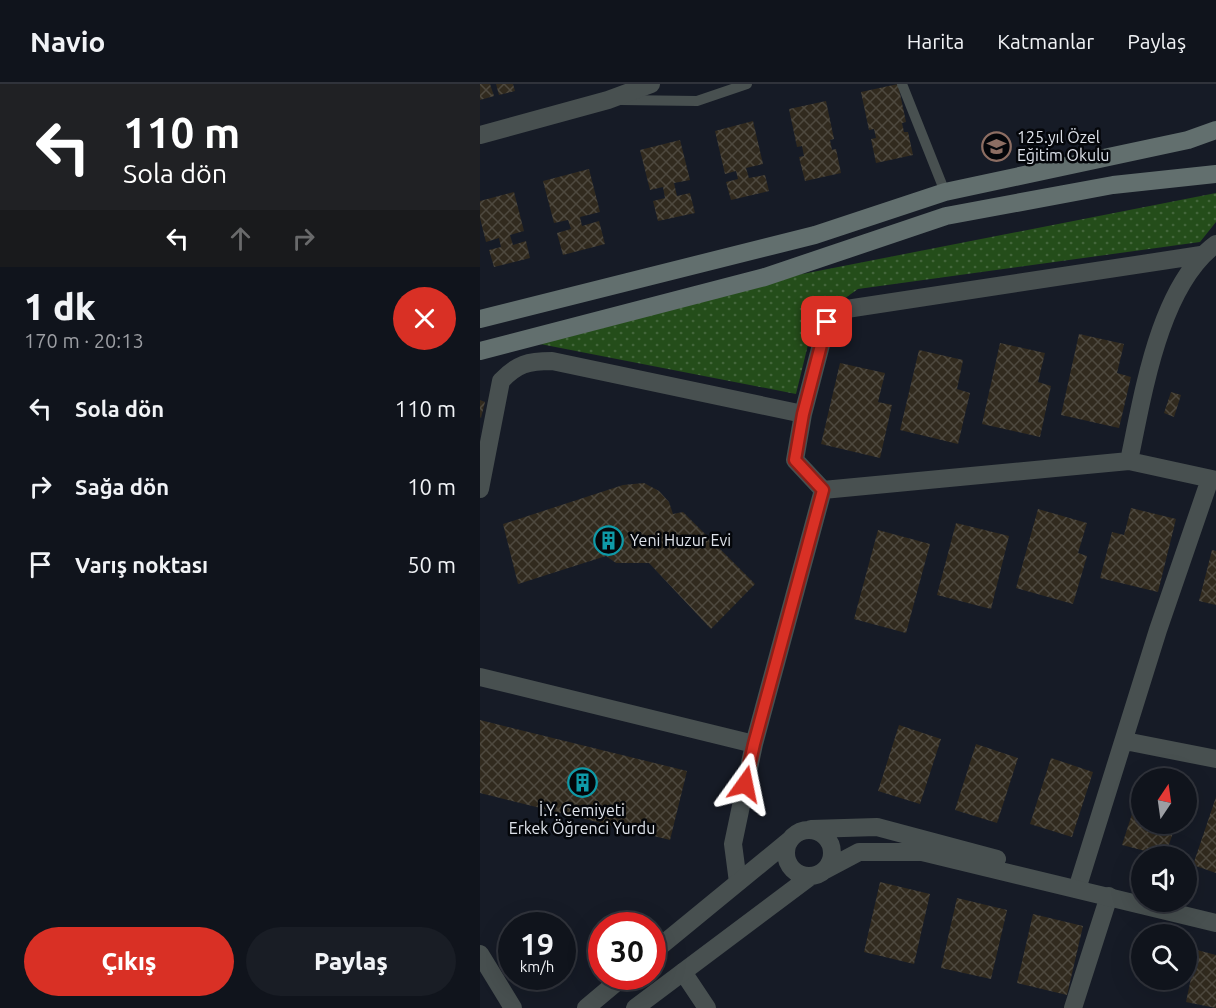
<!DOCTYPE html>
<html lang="tr">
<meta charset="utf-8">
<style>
:root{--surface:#10141c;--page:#191d25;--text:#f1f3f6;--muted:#9c9ea3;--line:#30333b;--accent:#d93025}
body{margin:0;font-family:Ubuntu,sans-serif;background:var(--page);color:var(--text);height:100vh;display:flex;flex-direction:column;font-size:22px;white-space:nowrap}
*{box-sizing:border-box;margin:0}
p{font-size:20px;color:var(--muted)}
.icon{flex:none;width:33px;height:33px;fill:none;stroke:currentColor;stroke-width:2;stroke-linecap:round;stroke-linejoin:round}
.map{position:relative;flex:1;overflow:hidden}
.side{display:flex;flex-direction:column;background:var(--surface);width:480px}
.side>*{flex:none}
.guide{background:#202124;color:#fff;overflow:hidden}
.needle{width:39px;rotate:13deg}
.controls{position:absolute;left:651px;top:684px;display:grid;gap:12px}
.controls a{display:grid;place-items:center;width:66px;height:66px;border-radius:50%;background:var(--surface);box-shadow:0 6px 24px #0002,0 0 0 2px var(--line);font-size:30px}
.speed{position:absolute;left:18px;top:828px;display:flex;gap:12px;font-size:30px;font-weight:700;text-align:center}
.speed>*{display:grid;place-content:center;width:78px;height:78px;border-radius:50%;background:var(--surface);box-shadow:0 6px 24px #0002,0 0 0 2px var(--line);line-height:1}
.speed small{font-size:15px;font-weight:400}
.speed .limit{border:9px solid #d22;background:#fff;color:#111}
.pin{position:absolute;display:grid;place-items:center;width:51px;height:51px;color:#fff;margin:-26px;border-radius:12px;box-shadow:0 3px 9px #0006}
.me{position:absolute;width:66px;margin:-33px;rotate:12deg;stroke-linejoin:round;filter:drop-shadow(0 0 4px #0008)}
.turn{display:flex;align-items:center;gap:21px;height:126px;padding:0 24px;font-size:27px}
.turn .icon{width:78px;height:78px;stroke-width:2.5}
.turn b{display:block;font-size:42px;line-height:51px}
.lanes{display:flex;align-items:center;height:57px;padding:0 24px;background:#0003;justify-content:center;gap:30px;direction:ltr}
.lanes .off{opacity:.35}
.round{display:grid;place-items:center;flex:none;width:63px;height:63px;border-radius:32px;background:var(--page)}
.head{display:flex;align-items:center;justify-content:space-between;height:102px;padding:0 24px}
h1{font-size:36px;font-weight:800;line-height:45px}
.primary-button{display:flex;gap:12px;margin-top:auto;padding:12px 24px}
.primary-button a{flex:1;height:69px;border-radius:36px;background:var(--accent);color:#fff;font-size:24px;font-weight:800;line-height:69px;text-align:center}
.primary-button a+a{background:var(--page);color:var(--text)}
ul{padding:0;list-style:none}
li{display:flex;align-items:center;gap:18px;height:78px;padding:0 24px}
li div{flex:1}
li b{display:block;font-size:22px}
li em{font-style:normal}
header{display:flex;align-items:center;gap:36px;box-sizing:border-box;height:84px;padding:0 30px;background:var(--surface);border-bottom:2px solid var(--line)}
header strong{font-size:28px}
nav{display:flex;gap:33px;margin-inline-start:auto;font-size:21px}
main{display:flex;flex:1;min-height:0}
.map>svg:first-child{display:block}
.park{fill:url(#park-dots)}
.building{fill:url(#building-cross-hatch)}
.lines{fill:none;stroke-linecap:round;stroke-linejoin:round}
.service{stroke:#485050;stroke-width:10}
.minor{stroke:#485050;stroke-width:18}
.tertiary{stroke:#485050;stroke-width:18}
.secondary{stroke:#626f6e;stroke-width:18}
.route-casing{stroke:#8d1f18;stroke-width:15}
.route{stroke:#d93025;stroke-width:10}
.labels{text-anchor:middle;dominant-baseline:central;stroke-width:5;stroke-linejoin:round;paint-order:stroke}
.poi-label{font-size:16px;fill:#dee2ea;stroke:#04060a;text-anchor:start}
</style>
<header>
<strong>Navio</strong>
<nav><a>Harita</a><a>Katmanlar</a><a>Paylaş</a></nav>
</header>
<main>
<section class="side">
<div class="guide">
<div class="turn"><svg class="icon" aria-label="left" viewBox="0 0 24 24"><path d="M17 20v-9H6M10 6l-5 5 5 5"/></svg><div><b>110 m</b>Sola dön</div></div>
<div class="lanes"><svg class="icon" aria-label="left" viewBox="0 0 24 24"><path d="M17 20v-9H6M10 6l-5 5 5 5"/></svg><svg class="icon off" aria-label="ahead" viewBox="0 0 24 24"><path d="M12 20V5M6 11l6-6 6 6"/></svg><svg class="icon off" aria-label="right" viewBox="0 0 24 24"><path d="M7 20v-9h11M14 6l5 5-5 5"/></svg></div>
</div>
<div class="head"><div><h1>1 dk</h1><p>170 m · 20:13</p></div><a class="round" style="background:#d93025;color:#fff"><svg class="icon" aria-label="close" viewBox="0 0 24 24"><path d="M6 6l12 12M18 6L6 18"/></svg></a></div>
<ul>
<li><svg class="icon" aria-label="left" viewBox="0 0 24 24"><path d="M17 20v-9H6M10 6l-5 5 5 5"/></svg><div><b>Sola dön</b></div><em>110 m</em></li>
<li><svg class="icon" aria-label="right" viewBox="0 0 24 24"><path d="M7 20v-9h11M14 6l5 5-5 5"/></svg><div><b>Sağa dön</b></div><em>10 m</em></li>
<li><svg class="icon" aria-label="arrive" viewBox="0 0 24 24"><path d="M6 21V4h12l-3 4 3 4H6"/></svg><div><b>Varış noktası</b></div><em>50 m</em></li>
</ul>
<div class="primary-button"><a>Çıkış</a><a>Paylaş</a></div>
</section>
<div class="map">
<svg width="736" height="924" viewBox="0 0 736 924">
<defs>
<pattern id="park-dots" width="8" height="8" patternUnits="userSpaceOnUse" patternTransform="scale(1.5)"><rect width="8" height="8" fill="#244d1a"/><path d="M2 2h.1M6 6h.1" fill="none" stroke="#43663b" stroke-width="1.8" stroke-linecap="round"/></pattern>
<pattern id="building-cross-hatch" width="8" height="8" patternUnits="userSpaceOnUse" patternTransform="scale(1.5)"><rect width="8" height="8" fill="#312a1e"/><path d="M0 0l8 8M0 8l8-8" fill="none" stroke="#4e493f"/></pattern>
</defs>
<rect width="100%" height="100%" fill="#161b26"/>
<path class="park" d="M736,109V138L720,158L378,205L334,236L316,310L55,259L302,194Z"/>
<path class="building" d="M0,0H10L14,12L0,16Z
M16,0H33L35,7L19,11Z
M418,0L426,38L422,39L424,48H428L433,71L396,79L391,55L396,54L394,45L389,46L381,8Z
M346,17L354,55L350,56L352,66L356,65L361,89L325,97L319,73L324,72L322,62L317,63L309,25Z
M273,37L283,80L266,84L269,94L285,91L289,107L251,116L246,98L258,95L256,87L245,90L235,47Z
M200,56L210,96L194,99L197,112L210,109L215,129L178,137L173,117L185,114L183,103L170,106L160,66Z
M109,85L120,128L100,133L102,142L119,137L125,160L83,171L77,149L91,145L88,136L74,139L63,97Z
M34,108L44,147L30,151L33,161L46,157L50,174L14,183L9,166L21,163L19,154L6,158L0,134V117Z
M599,250L644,260L637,289L651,293L639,344L581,331Z
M520,259L565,269L558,298L571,302L560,353L502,340Z
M439,266L483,276L477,305L490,309L478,360L420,346Z
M360,279L405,289L398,318L412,321L400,374L341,360Z
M691,308L701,311L694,333L684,329Z
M0,316L5,318L1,334L0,333Z
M164,399L179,407L189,418L193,430L203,428L275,500L231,545L169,479H136L126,472L38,500L23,440L143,401Z
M651,424L696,435L678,508L620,494L632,448L644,451Z
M558,425L607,439L598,469L607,472L593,520L536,504Z
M476,439L529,452L511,525L457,511Z
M398,446L450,460L426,549L374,535Z
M732,466L736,467V521L719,517Z
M0,636L207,687L190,756L0,709Z
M419,641L461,655L440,720L398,707Z
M496,660L538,674L517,739L475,726Z
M571,674L613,688L592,753L550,740Z
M661,702L662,740H696L685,772L642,761Z
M736,713V789L713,781Z
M400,798L450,810L434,880L384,868Z
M477,814L527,826L511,895L461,884Z
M553,830L603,842L587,911L537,899Z
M717,866L736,871V924L706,918Z"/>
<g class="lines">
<path class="service" d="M422,0L465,108
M141,16L217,17L267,0"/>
<path class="minor" d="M0,51L128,16L171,0
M721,171L360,226L347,238L323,330L315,376L343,406L649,377L736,396
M649,377C663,311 679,202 736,160
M0,405L21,297C37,280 48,277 72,277L323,330
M0,593L274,660
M645,657L736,675
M258,798L253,760L274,660L343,406
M597,805L678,546L730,395
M203,888L227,924
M593,924L629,812"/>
<path class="tertiary" d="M331,745L397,743L517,775
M306 769a23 23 0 1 1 46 0a23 23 0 1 1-46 0Z
M345,786L379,768H442L736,839
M172,869L311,755
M0,870L33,924
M106,924L144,892
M155,924L331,792"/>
<path class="secondary" d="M0,235L335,151L465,108L708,56L736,46
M0,267L285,193L466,132L633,101L736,90"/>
</g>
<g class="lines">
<defs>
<path id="route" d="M265,700L274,660L343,406L315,376L323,330L347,238"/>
</defs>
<use href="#route" class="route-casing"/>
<use href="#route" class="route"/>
</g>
<defs>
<symbol id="school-ring" viewBox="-11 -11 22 22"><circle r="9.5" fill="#04060a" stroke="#8d6e63" stroke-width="1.5"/><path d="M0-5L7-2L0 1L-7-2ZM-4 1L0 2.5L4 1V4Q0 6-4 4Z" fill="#8d6e63"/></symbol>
<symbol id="building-ring" viewBox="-11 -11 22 22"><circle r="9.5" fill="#04060a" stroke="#0f9aa8" stroke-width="1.5"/><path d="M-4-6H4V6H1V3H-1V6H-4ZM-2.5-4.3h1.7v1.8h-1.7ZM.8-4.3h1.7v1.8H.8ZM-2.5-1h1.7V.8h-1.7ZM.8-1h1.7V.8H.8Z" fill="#0f9aa8"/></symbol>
</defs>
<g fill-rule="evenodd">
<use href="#school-ring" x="500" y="46" width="33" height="33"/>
<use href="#building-ring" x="112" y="440" width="33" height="33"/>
<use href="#building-ring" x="86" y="682" width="33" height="33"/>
</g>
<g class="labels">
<g class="poi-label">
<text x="537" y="53">125.yıl Özel<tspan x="537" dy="18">Eğitim Okulu</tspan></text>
<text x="150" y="456">Yeni Huzur Evi</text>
<text x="102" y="726" text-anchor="middle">İ.Y. Cemiyeti<tspan x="102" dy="18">Erkek Öğrenci Yurdu</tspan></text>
</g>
</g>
</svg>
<div class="controls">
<a><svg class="needle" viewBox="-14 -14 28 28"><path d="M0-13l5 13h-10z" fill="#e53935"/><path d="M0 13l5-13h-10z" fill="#9c9ea3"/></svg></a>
<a><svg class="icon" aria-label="sound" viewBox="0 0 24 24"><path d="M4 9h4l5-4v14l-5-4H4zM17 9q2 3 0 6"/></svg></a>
<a><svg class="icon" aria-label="search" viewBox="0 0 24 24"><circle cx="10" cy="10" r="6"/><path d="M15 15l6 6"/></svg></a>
</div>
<div class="speed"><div>19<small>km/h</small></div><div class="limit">30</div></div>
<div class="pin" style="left:347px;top:238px;background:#d93025"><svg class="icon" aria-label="arrive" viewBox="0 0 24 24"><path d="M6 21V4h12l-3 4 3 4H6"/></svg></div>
<svg class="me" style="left:265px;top:700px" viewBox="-20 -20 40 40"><path d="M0-17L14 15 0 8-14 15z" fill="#d93025" stroke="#fff" stroke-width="4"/></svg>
</div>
</main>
